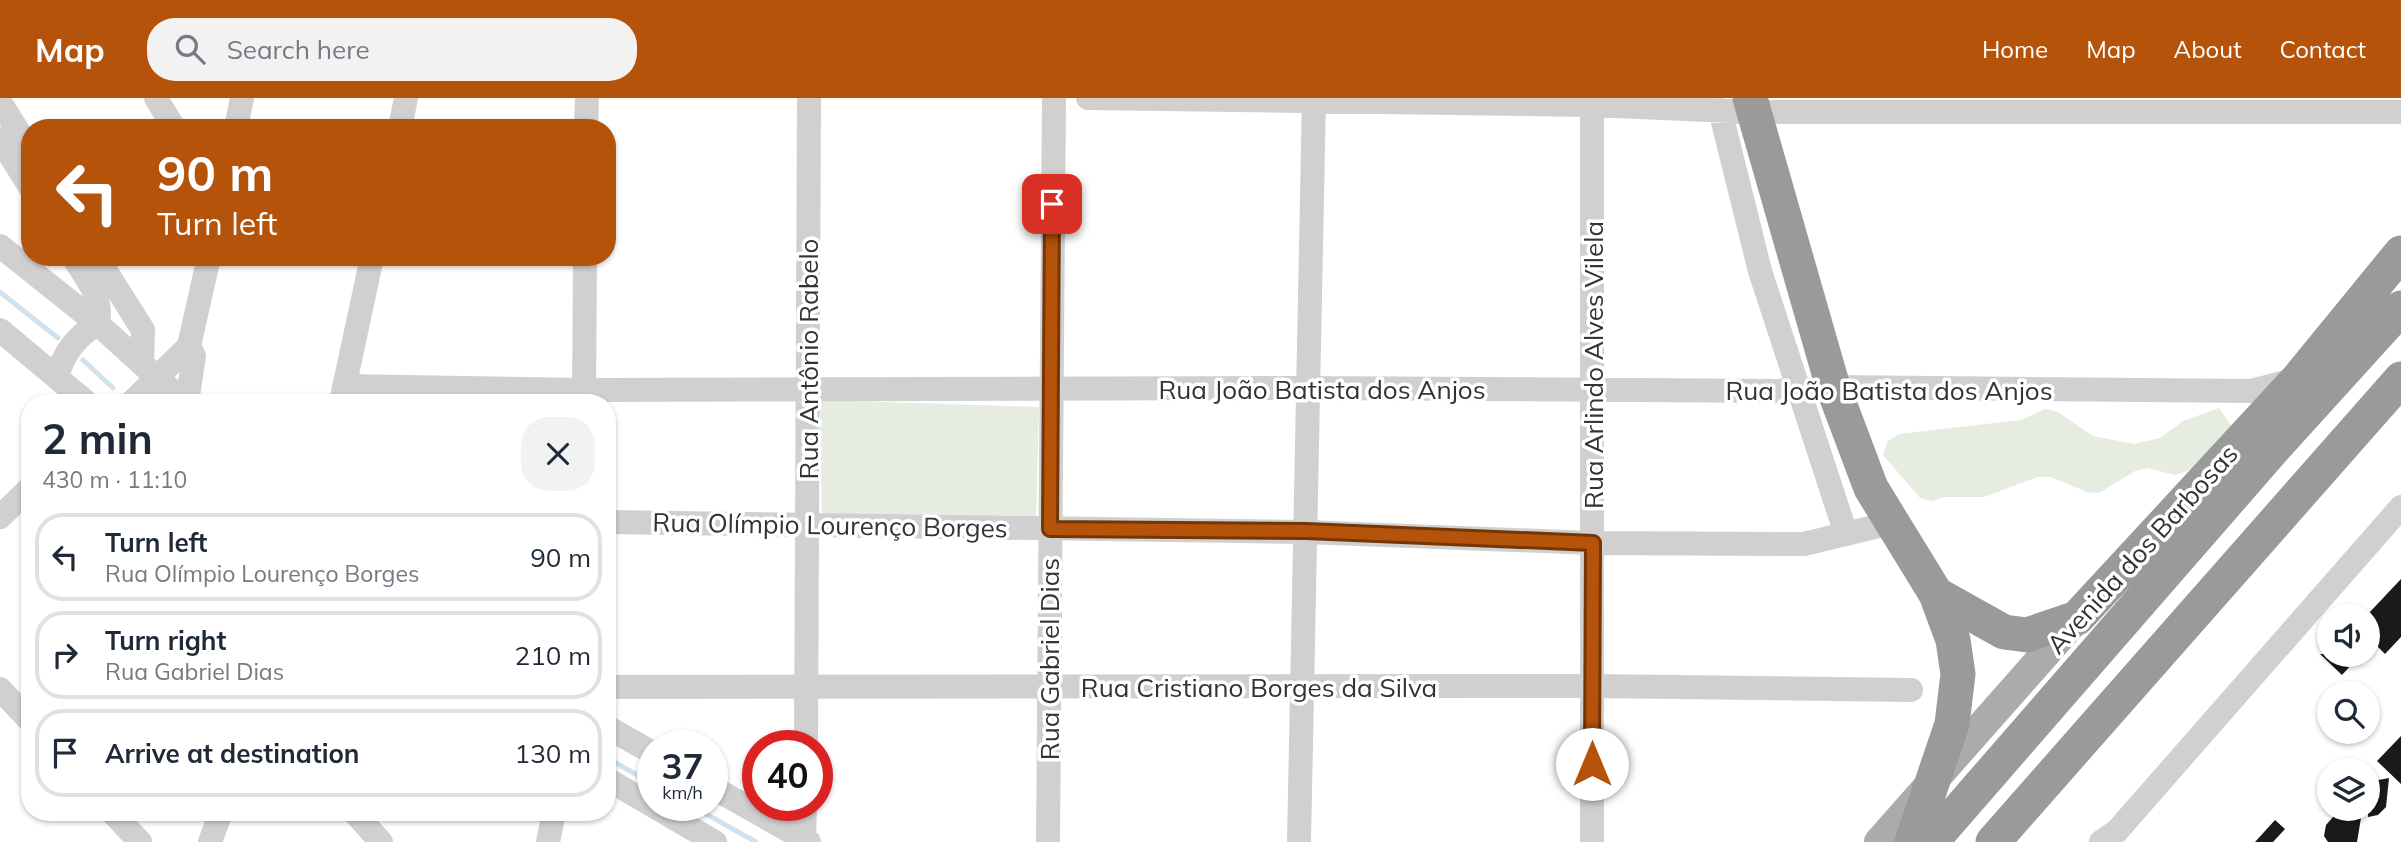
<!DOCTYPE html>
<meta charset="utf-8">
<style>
:root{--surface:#fff;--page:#f2f2f3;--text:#1f2937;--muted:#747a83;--line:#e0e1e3;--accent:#b45309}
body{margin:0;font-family:Mulish,sans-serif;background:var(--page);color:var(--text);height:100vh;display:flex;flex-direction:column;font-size:26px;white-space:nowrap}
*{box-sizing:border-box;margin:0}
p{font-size:23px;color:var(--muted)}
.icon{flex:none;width:38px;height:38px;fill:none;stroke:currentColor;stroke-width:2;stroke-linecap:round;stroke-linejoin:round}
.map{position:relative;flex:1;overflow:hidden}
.drawer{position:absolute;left:21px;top:296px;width:595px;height:427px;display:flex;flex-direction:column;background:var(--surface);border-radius:28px;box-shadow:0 2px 5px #0004}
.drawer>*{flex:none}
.top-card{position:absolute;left:21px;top:21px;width:595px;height:147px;border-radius:28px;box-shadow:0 2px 5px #0004;background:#b45309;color:#fff;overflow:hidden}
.fabs{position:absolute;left:2317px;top:506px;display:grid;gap:14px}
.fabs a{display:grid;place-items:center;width:63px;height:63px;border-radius:50%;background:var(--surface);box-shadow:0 2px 5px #0004;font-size:35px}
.speed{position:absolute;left:637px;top:632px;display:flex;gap:14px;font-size:35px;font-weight:700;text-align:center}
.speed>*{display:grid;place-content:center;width:91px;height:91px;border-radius:50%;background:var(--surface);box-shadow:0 2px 5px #0004;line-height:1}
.speed small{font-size:18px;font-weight:400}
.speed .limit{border:10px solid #d22;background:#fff;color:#111}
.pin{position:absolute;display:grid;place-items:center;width:60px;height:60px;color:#fff;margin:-30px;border-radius:14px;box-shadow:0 4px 10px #0006}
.me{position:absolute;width:77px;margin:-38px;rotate:0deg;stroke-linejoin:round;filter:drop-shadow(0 0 5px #0008)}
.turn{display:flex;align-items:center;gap:24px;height:147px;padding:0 21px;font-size:32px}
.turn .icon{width:91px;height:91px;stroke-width:2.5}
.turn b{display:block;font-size:49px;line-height:60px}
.round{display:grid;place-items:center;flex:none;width:74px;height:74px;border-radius:28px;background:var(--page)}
.headline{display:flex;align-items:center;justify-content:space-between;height:119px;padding:0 21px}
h1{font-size:42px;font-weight:700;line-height:52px}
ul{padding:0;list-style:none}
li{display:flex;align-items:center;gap:21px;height:88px;margin:0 14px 10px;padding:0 7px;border:4px solid var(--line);border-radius:28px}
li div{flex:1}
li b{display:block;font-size:26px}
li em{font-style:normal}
header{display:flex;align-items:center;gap:42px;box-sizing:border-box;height:98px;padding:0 35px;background:var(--accent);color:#fff}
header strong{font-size:33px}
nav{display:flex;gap:38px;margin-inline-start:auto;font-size:24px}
.search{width:490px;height:63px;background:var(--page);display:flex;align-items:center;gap:18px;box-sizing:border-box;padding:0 24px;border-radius:28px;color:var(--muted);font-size:26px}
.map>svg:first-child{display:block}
.green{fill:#e6ecdf}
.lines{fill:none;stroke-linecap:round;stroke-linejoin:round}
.stream{stroke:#cfe2ee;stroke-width:5}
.building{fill:#1a1a1a}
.minor{stroke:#d0d0d0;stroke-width:24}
.major{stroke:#ababab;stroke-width:30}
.highway{stroke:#9a9a9a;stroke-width:35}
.route-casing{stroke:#753606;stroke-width:18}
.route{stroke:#b45309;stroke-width:12}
.labels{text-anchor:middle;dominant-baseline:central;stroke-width:7;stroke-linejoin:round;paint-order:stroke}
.street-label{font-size:26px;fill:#333;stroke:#fff}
</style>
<header>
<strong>Map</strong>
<div class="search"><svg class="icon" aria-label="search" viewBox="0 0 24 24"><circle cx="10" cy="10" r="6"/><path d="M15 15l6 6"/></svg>Search here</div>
<nav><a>Home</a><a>Map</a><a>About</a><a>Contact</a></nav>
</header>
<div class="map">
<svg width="2401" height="744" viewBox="0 0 2401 744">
<rect width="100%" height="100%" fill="#fff"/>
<path class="green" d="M819,302L1039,309L1036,421L822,417Z
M2219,310L2235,333L2222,348L2187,373L2175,377L2148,370L2135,373L2099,395L2087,394L2051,379H2037L1984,399H1945L1932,403L1920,400L1883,357L1887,344L1899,336L2021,322L2045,311L2058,314L2093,338L2134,346L2160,340L2183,323Z"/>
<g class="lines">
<path class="stream" d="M0,194L58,240
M83,262L113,290
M607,660L653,686
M690,707L756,744"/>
</g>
<path class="building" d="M2401,481V539L2385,556L2368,539V516Z
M2320,556H2344L2353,565L2342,577Z
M2401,638V686L2377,663Z
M2389,680L2386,709L2378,717L2368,719V684Z
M2362,714L2357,744H2328L2324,738L2326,727L2333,719Z
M2275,722L2285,731L2273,744H2255Z"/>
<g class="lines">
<path class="minor" d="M156,0L174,30
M1088,0L1592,7L1755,14H2401
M0,4L30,52
M1720,12L1760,173L1846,436
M236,30L242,0
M400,30L406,0
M586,30L587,0
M0,41L30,89
M0,148L98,226L184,304
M97,159L143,232L142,266
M0,232L86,304
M57,280C63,255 76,238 98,226C103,199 87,181 73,159
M344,288L584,292L1308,290L1800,293L1833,289L2251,293L2298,281
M132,304L189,248
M187,304L194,258L189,248L209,159
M341,304L372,159
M584,304L585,159
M0,419L30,390
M607,424L1306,434L1593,445L1804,446L1891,425
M607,589L1592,588L1911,592
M0,591L30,623
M607,629L653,655
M806,648L809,0
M607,681L715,744
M712,689L809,744
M112,714L140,744
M354,714L381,744
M210,744L221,714
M548,744L554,714
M804,744L805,707
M1048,744L1054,0
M1299,744L1314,0
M1592,744V0
M2101,744L2117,733L2401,409"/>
<path class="major" d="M1879,744L2077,520"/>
<path class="highway" d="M1750,0L1833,289L1871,390L1936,496L1953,542L1958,576L1952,626L1912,744
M1936,496L2004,534L2027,537L2077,520L2298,281L2401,155
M1931,744L2273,351L2401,210
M1993,744L2401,281"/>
</g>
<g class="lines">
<defs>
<path id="route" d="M1052,106L1050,431L1306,433L1593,445L1592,666"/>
</defs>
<use href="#route" class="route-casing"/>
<use href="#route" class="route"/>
</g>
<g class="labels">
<g class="street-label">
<text transform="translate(808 261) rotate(-90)">Rua Antônio Rabelo</text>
<text transform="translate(1593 267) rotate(-90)">Rua Arlindo Alves Vilela</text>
<text x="1322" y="291">Rua João Batista dos Anjos</text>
<text x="1889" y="292">Rua João Batista dos Anjos</text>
<text transform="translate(830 427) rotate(1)">Rua Olímpio Lourenço Borges</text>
<text transform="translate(2142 451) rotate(-48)">Avenida dos Barbosas</text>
<text transform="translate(1049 561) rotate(-90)">Rua Gabriel Dias</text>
<text x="1259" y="589">Rua Cristiano Borges da Silva</text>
</g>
</g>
</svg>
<div class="fabs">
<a><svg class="icon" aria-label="sound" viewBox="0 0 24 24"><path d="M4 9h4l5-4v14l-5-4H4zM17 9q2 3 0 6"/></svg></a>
<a><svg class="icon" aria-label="search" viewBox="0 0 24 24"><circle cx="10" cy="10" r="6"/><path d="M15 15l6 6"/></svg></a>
<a><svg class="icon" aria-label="layers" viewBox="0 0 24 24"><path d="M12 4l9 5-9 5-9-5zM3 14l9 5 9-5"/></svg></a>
</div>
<div class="speed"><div>37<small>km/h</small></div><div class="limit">40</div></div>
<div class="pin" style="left:1052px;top:106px;background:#d93025"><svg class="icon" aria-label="arrive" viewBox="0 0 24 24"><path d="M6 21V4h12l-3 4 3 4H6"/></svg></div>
<svg class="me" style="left:1592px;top:666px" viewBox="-20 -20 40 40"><circle r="19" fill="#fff"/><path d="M0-13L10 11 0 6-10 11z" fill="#b45309"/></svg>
<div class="top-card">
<div class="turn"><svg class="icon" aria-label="left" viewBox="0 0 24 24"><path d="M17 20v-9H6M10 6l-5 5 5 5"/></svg><div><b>90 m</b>Turn left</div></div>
</div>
<section class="drawer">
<div class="headline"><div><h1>2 min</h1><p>430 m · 11:10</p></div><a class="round"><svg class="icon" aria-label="close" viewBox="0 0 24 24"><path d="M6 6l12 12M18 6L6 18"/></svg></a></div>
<ul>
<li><svg class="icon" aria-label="left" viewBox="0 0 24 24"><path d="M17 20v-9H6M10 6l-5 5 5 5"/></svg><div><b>Turn left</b><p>Rua Olímpio Lourenço Borges</p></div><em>90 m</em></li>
<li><svg class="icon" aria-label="right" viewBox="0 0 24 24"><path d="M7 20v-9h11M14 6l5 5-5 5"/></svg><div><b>Turn right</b><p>Rua Gabriel Dias</p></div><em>210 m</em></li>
<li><svg class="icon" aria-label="arrive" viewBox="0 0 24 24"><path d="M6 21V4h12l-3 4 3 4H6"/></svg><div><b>Arrive at destination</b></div><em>130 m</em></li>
</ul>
</section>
</div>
